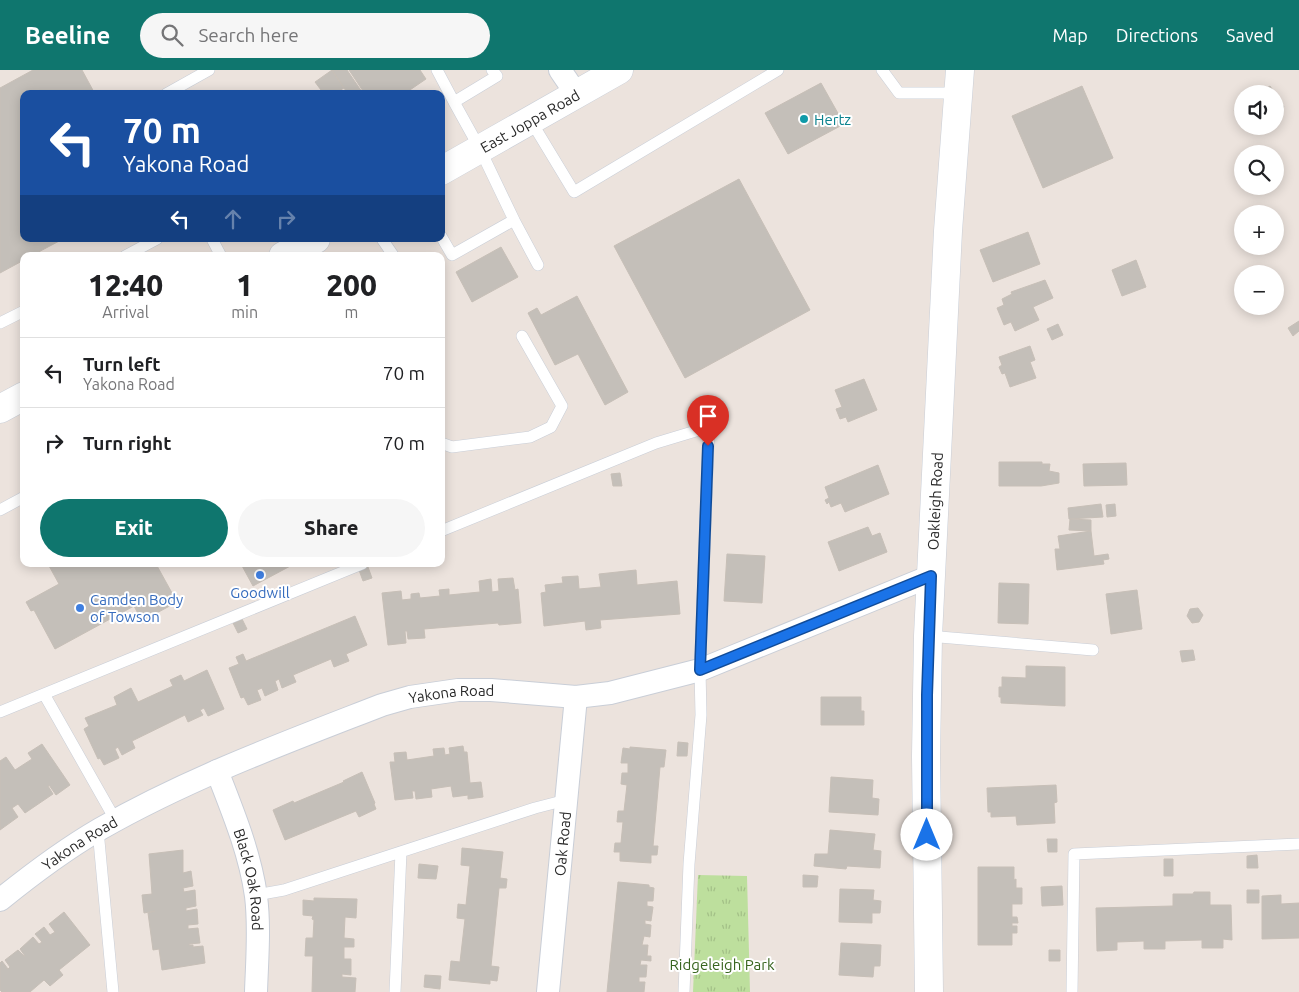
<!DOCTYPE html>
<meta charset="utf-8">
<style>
:root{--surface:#fff;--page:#f6f6f6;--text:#202124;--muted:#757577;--line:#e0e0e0;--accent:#0f766e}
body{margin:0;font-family:Ubuntu,sans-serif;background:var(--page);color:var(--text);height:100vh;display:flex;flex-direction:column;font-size:19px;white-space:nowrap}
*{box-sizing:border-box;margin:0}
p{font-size:16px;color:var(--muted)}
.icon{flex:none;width:28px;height:28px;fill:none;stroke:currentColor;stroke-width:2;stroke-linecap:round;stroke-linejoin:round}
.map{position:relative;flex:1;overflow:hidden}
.side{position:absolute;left:20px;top:182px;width:425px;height:315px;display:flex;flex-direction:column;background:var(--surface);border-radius:10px;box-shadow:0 2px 12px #0003}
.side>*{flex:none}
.hud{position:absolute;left:20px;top:20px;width:425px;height:152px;border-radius:10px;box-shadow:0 2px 12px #0003;background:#1a4fa0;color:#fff;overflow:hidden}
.fabs{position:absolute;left:1234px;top:15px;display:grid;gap:10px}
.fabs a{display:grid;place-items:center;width:50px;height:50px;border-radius:50%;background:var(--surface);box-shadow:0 2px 12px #0003;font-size:25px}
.pin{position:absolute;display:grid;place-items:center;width:42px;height:42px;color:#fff;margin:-51px -21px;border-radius:50% 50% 50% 0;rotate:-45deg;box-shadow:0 0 5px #0007}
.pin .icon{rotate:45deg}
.me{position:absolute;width:55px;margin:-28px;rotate:0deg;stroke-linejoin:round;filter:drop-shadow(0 0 4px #0008)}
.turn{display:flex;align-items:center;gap:18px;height:105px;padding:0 20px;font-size:22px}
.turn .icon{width:65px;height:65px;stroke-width:2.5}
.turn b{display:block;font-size:35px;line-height:42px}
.lanes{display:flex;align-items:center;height:48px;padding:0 20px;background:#0003;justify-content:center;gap:25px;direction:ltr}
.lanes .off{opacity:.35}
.eta{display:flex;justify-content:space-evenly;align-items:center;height:85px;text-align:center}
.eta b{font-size:30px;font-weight:800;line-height:35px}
.button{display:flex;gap:10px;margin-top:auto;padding:10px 20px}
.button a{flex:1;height:58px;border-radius:30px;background:var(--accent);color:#fff;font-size:20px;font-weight:800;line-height:58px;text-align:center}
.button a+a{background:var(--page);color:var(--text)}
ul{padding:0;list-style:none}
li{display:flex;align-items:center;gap:15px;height:70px;padding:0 20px;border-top:1px solid var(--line)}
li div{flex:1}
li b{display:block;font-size:19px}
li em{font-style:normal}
header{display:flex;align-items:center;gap:30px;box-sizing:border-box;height:70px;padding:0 25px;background:var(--accent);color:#fff}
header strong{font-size:24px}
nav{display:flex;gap:28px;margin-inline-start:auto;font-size:18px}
.search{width:350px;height:45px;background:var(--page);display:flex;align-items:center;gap:12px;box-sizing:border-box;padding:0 18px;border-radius:28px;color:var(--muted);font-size:19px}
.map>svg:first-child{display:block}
.grass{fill:url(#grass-tufts)}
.building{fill:#c4bfb9;stroke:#c7bfb7}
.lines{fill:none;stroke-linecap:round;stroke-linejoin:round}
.lane-casing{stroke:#c9ced7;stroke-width:12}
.street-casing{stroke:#c9ced7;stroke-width:24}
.secondary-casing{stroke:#c9ced7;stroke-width:29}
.lane{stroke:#fff;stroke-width:11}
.street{stroke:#fff;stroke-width:22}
.secondary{stroke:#fff;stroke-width:28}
.route-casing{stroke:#114b97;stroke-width:12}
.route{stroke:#1a73e8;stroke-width:9}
.culture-dot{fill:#0f9aa8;stroke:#fff;stroke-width:2}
.shop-dot{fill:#3f7fe0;stroke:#fff;stroke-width:2}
.labels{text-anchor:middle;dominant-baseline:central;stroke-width:4;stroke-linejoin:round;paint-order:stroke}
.culture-label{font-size:15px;fill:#0d838f;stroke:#fff;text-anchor:start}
.street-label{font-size:15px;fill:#2a2a2a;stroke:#fff}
.shop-label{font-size:15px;fill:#366cbe;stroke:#fff}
.park-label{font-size:15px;fill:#37641e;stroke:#fff}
</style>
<header>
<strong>Beeline</strong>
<div class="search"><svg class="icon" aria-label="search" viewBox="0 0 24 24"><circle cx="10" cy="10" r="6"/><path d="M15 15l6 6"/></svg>Search here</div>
<nav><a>Map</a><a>Directions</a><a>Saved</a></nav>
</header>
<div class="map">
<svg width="1299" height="922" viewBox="0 0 1299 922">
<defs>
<pattern id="grass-tufts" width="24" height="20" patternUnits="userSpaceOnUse" patternTransform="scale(1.25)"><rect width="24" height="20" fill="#bddf9d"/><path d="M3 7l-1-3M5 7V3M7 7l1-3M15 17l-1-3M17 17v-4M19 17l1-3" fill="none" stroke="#a3c087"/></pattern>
</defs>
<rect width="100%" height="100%" fill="#ece3dd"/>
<path class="grass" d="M698,805L747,806L750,922H693Z"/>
<path class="building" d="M33,0H82L95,24H24V169H63L31,186H24V190L0,203V18Z
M332,0L344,18L334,24H324L315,12Z
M332,0H347L362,22L360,24H348Z
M349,0H420L426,9L404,24H365Z
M821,13L844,54L788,84L765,43Z
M1082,16L1113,88L1043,118L1012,46Z
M1270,16L1284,37L1275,43V24H1258Z
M1242,35V52L1234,40Z
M1245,56H1256L1249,62Z
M739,109L810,240L685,308L614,176Z
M1028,162L1040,194L993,212L980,180Z
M501,177L518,207L472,232L456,202Z
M1136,190L1146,217L1122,226L1112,200Z
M1045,210L1053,228L1033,237L1039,250L1015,261L1011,252L1004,255L997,238L1004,235L1002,229L1012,224L1011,222Z
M577,226L628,322L605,335L578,284L555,295L528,243L537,238L541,245Z
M1299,251V261L1293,266L1288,258Z
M1058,254L1063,265L1052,270L1047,259Z
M1030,276L1035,290L1030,292L1036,308L1010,317L1005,303L1002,304L999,297L1002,295L999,287Z
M864,309L877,340L848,352L846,347L840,349L836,339L842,337L835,320Z
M999,392H1042V394H1050L1049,401L1059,403V413L1041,416H999Z
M1126,393L1127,415L1084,416L1083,394Z
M878,395L889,424L845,442L841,433L831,437L829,432L827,434L825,430L829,428L825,417Z
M620,403L622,416H613L611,404Z
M1101,434L1103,447L1069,449L1068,438Z
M1115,434L1116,446L1107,447L1106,435Z
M1070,449L1091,450V461L1069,460Z
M868,457L872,466L880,463L887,482L839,501L828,472Z
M1091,461L1094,486L1108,484L1109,489L1103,490L1104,494L1057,500L1055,479H1060L1058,466Z
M727,484L765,486L762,533L724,531Z
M48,494H156L177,532L142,551L134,536L55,579L34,540L31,541L26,532L59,514Z
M241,494H294L253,516Z
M368,497L372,508L363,511L359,500Z
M636,500L637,515L677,511L680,544L600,550L601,558L586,560L585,551L544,556L541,523L546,522L545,515L563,513L562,507L578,506L579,519L601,517L599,504Z
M513,508L515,520L518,519L521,553L499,555L498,553L424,559L425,568L408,569L407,561H405L406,573L388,575L382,523L401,521L402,530L411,529V524L419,523L420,528L440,526L439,520L449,519V525L480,522L479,511L491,509L492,522L499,521L498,509Z
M999,513L1029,514L1028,554L998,553Z
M1137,520L1142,559L1111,564L1106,524Z
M1198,538L1203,545L1199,552L1192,553L1187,546L1190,539Z
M355,546L367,575L346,584L349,591L334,597L331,589L293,605L296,612L282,618L279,609L275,611L278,620L265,626L262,618L257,620L261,630L248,635L244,627L241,628L229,598L239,594L236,587L243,584L246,591Z
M242,549L247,559L238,563L233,553Z
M1193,580L1195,590L1182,592L1180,581Z
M1026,596L1065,597V636L1001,633V627H999V617H1002V607L1026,608Z
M207,600L224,639L208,646L204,638L200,640L203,645L188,652L185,645L132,671L135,678L122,685L118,677L115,679L119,688L104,695L100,688L98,689L84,659L89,656L85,648L117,635L114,627L131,618L138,632L173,616L170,610L181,605L184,611Z
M821,627H861V641H864V655H821Z
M678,672L688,673L687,686H677Z
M42,674L70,715L56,725L49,715L48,716L53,724L25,743L18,734L12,738L18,747L0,760V691L6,687L15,700L32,689L28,683Z
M463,676L464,682H467L470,713L481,712L483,727L468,729V725L453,727L451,716L431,719L432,727L416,729L415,721H412L413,728L395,730L390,692H395L394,683L406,682L407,690L434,686L433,679L444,678L445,685L450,684L449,678Z
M630,677L666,680L664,697H660L653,776H658L657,785H651V793L620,791V782H614L615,773H621L623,752H617L618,741H624L627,715L621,714L622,703H628V693H621L623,678L630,679Z
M362,702L375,733L374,734L376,739L359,747L356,741L285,770L273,740L293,731L294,733L344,712L343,711Z
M831,707L873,710L872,728L879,729L878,745L829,742Z
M1056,715L1057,732L1054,733L1055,753L1017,755L1016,746L991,747V742H988L987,718Z
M830,760L875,764L873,780L881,781L880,798L847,796L846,799L814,796L815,784H828Z
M1047,769H1057V782H1048Z
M462,778L503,782L500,808L507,809L506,818H499L491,896L499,897L497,911L490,910V914L449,910L451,891L460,892L465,849L457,848L458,834L466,835L470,796L461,795Z
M183,780V803L191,801L193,816L183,818L184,822L195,820L196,836L186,838V841L197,839L198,854L188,855V859L198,858L200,873L189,874V875H193V877L203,876L205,893L162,900L159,879L153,880L148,843L155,841L144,843L142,825L152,824L149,784Z
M1257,785L1258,798H1247V786Z
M1164,789H1173V806H1164Z
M419,794L438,796L436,809L418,808Z
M978,797H1014V810L1016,809V818H1022V834H1012V847H1017L1018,853H1012V856H1017V863H1012V875H978Z
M803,805L818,806L817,817H803Z
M618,812L649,815V817L654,818L653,831H647V836L653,837L651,851L645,850V854L651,855L650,867L644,866L642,875H648L647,886H651V891L641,890L640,895H647L646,907H639V912H645L644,922H607Z
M1062,816L1063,835L1042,836L1041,817Z
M840,819L874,820L873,830L881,831L880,843H872V853L839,852Z
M1247,820H1259V833H1247Z
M1194,822H1210V835H1231L1232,870L1223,869V878H1202V870L1165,871V879H1144V871L1117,872V880L1097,881L1096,838L1173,836V824H1193Z
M1281,825V834L1299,833V868L1262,869V826Z
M314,828L357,829L356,848L345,847L344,868L354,869V877H344V889H351V905L342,904V907L356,908L355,922H312L313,886H305L306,868H313L314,850L312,849L313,846L303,845V830L314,831Z
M64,842L90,875L59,900L63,905L50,916L44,910L30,922H2L0,920V893L2,891L8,899L10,897L5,890L18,880L24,886H25L20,879L33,867L39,874L42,872L35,864L44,857L50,865L55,862L49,854Z
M841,873L881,875L880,896H874L873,907L839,905Z
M1049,880H1060V891H1049Z
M425,905L441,906L440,919L424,917Z"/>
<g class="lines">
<defs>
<path id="lane" d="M437,0L454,32
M492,0L497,6L454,32L480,79L514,150
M882,0L899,23H958
M166,24L209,0
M531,51L574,122L778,0
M441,166L452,185L514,150L538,195
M212,169L221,186
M382,169L393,185L390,186
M125,186L157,169
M0,253L24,241
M441,373L452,377L530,367L551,357L562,336L522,266
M0,440L24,427
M441,461L656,373L709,357L700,600L701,645L689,794L684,922
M928,566L1093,580
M44,624L116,751
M0,642L362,494
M98,760L113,922
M256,825L284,820L535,738L566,730
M395,922L401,782
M1072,922L1074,784L1299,774"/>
<g id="street">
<path d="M560,0L577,25"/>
<path id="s1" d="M217,701C233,742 250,783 256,826C260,858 257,890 256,922"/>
<path id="s2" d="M0,830C32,804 64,780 100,759C189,708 287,672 382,635L410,627L458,620H491L576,627L610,623L700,600L931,506"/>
<path id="s3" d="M548,922L576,627"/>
</g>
<g id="secondary">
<path id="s4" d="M441,101L619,0"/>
<path d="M283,186L316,169"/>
<path d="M0,339L24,326"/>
<path id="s5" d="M929,922L926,686L928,566L948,161L960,0"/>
</g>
</defs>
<use href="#lane" class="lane-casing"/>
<use href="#street" class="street-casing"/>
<use href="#secondary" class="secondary-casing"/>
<use href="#lane" class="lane"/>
<use href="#street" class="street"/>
<use href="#secondary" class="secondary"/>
</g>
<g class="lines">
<defs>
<path id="route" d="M708,376L700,600L931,506L927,625V765"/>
</defs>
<use href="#route" class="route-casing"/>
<use href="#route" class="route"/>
</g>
<circle class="culture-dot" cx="804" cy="49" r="5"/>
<g class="shop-dot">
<circle cx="260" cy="505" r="5"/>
<circle cx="80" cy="538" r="5"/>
</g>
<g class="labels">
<g class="culture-label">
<text x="814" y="49">Hertz</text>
</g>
<g class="street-label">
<text stroke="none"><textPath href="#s4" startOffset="102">East Joppa Road</textPath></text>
<text stroke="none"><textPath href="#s5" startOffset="491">Oakleigh Road</textPath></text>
<text stroke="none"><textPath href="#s2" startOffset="502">Yakona Road</textPath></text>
<text stroke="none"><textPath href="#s2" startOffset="98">Yakona Road</textPath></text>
<text stroke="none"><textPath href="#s3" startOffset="149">Oak Road</textPath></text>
<text stroke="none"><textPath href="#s1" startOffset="114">Black Oak Road</textPath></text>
</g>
<g class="shop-label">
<text x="260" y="522">Goodwill</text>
<text x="90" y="529" text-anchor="start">Camden Body<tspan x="90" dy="17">of Towson</tspan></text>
</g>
<g class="park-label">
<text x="722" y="894">Ridgeleigh Park</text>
</g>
</g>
</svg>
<div class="fabs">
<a><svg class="icon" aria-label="sound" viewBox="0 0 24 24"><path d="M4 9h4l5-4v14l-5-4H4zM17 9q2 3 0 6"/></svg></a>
<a><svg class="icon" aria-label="search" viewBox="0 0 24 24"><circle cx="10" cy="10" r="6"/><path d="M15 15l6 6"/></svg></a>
<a>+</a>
<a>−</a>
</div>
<div class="pin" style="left:708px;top:376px;background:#d93025"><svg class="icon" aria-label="arrive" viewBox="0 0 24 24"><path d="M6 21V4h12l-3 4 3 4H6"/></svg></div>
<svg class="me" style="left:927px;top:765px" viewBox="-20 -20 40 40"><circle r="19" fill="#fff"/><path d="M0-13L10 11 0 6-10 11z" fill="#1a73e8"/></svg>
<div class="hud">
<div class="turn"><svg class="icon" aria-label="left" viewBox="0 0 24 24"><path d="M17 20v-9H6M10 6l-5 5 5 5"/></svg><div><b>70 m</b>Yakona Road</div></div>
<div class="lanes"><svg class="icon" aria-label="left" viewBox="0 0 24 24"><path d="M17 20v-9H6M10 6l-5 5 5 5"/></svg><svg class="icon off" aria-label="ahead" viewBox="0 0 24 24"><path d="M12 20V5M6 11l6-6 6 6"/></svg><svg class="icon off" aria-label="right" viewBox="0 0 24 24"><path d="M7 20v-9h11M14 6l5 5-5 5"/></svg></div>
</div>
<section class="side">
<div class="eta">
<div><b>12:40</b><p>Arrival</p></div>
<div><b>1</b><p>min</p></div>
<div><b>200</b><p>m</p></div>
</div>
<ul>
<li><svg class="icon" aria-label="left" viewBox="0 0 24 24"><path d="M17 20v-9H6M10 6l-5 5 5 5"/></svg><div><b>Turn left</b><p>Yakona Road</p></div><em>70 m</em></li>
<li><svg class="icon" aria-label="right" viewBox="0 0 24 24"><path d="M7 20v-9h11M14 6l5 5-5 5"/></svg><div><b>Turn right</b></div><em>70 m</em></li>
</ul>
<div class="button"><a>Exit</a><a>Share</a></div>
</section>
</div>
